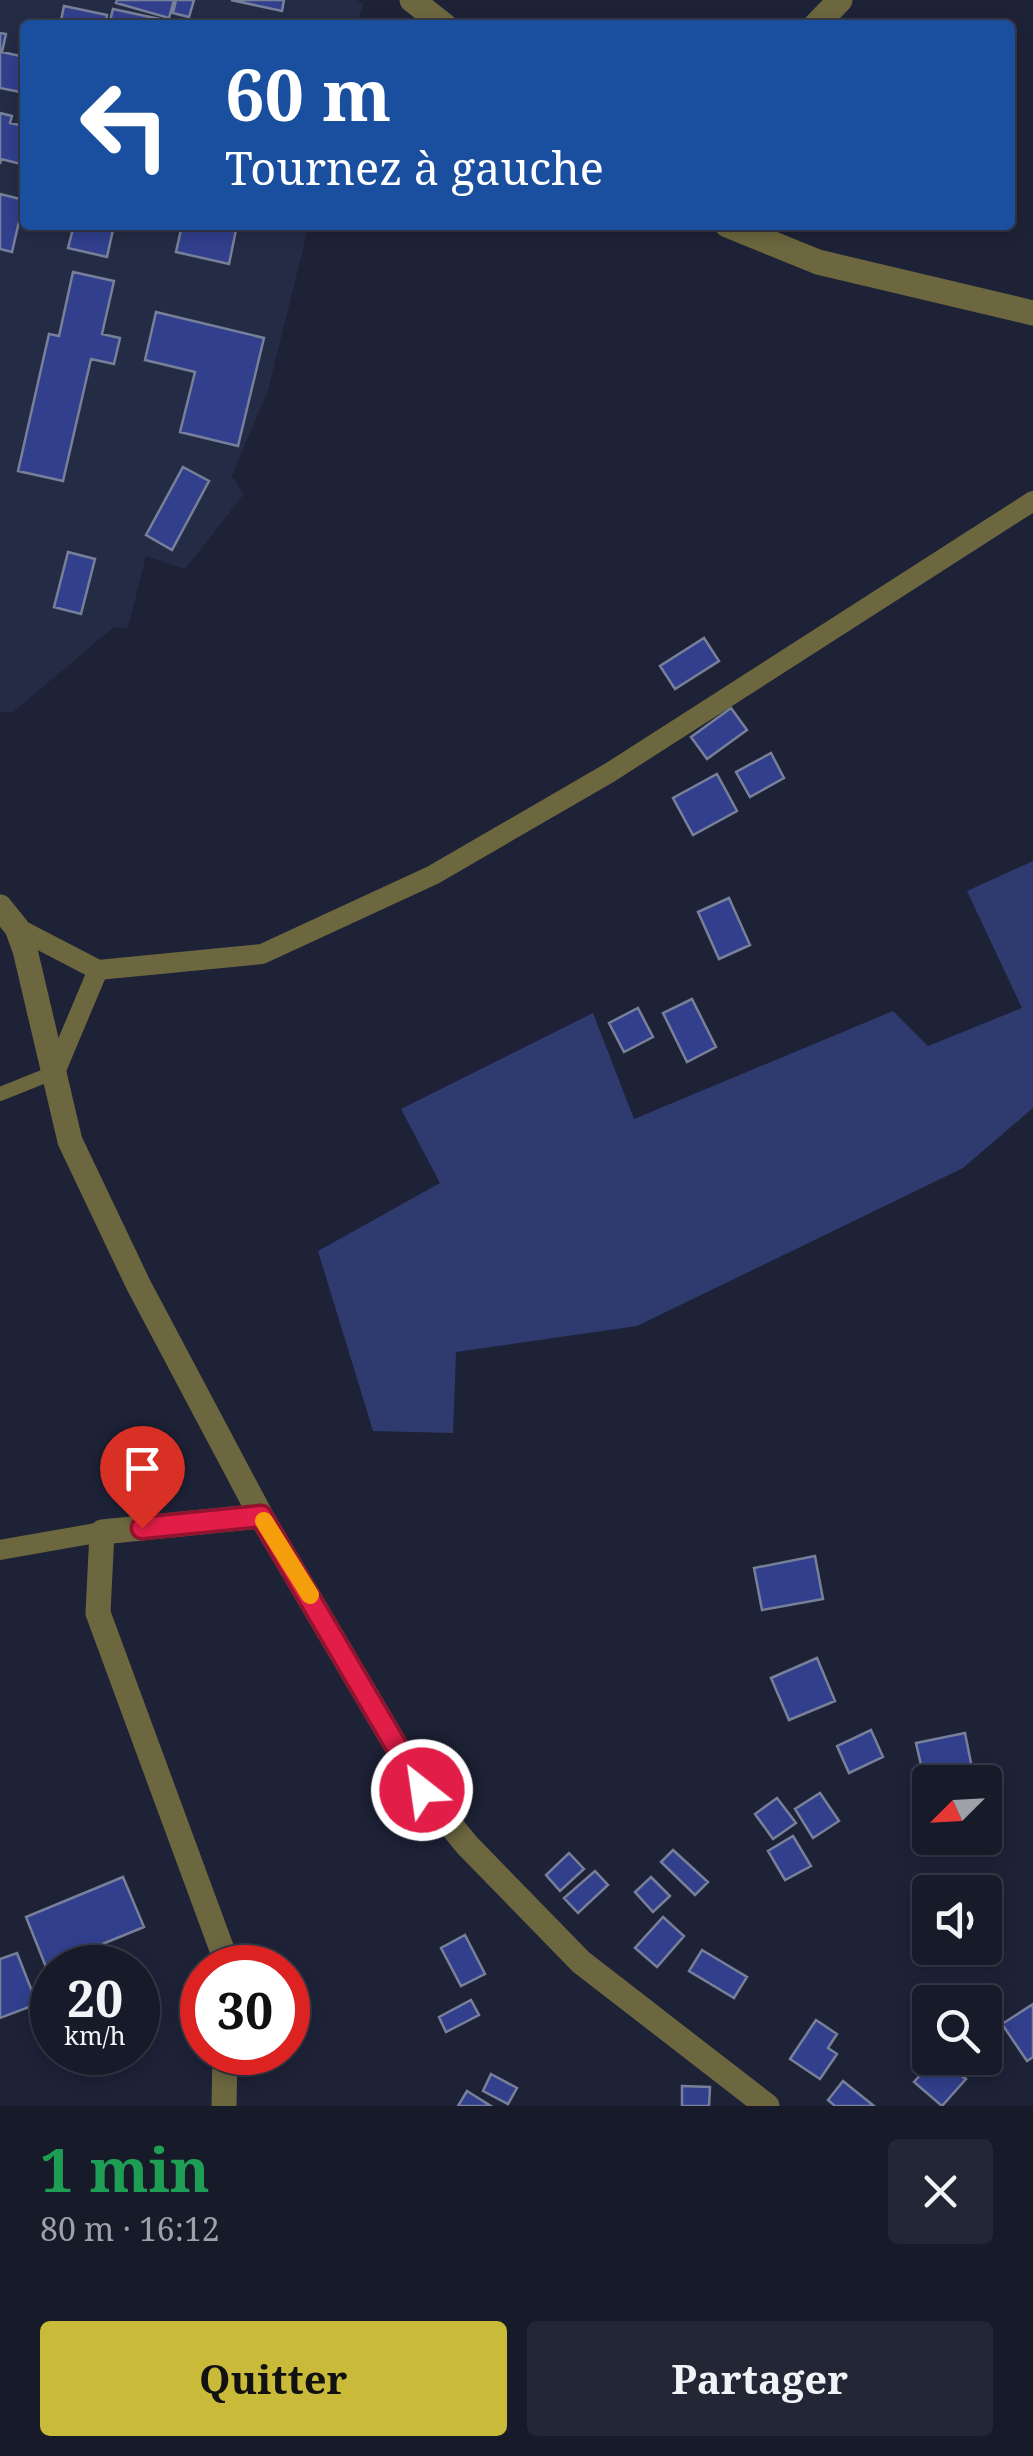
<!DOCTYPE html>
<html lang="fr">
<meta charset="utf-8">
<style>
:root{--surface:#161a29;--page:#232735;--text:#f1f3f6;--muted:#9ea1a8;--line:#353846;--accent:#c9ba3a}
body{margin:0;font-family:"Noto Serif",serif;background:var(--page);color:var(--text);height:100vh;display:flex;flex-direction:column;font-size:38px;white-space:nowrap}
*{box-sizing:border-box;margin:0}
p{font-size:32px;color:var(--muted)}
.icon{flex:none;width:55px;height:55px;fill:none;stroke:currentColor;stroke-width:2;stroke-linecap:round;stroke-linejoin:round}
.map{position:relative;height:2106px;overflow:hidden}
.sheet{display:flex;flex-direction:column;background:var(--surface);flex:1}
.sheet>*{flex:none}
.top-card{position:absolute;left:20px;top:20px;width:995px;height:210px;border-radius:10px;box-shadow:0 5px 15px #0003,0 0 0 2px var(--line);background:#1a4fa0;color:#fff;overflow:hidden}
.needle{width:65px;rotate:246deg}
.fabs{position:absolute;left:912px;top:1765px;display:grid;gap:20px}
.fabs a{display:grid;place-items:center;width:90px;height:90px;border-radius:10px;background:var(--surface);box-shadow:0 5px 15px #0003,0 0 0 2px var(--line);font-size:50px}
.speed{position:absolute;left:30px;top:1945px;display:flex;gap:20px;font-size:50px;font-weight:700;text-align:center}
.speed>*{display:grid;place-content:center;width:130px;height:130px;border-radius:50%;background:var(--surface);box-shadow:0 5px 15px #0003,0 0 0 2px var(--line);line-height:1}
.speed small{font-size:25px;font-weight:400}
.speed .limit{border:15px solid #d22;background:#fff;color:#111}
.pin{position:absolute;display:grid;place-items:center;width:85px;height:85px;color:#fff;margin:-102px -42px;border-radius:50% 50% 50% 0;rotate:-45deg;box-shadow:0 0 10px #0007}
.pin .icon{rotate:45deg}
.me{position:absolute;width:110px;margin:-55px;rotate:330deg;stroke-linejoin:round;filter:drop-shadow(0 0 8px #0008)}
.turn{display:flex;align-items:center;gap:35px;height:210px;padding:0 40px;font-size:45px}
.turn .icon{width:130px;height:130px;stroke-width:2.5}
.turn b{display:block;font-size:70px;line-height:85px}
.round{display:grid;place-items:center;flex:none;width:105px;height:105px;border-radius:10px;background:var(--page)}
.headline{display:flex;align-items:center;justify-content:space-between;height:170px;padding:0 40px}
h1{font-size:60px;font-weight:700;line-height:75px;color:#1e9e55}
.cta{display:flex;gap:20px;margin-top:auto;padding:20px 40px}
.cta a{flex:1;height:115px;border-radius:10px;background:var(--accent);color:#111;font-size:40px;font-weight:700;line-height:115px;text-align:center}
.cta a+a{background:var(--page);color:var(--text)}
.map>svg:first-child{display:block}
.built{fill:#242b45}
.green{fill:#2f3b6e}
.building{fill:#313f8d;stroke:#788099;stroke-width:2.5}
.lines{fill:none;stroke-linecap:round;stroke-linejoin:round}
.service{stroke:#6c673f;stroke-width:14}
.pedestrian{stroke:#6c673f;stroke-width:20}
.minor{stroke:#6c673f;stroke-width:25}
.route-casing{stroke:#92132f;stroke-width:25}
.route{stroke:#e11d48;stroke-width:18}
.slow{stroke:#f59e0b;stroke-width:18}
</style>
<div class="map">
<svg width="1033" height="2106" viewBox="0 0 1033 2106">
<rect width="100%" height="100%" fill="#1d2237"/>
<path class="built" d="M0,0H357L363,4L357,25H25V225H309L268,390L232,476L244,494L185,569L146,556L128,628L114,627L13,712H0Z"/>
<path class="green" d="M1033,861V1108L963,1168L637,1326L456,1352L453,1433L373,1431L318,1251L440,1183L401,1109L593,1013L634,1119L893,1011L928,1046L1022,1008L967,891Z"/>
<path class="building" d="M117,0H174L169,18L116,3Z
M176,0H194L189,17L173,13Z
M231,0H284L282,11Z
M64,6L107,15L105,25H60Z
M113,9L169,21V25H109Z
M0,33L6,34L2,52L25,57V93L0,88Z
M0,113L12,116L10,123L25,126L21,164L1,159L0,164Z
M0,194L24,200L12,252L0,249Z
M74,225H114L107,257L68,248Z
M182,225H237L229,264L176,252Z
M73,272L114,281L102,334L120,338L114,364L91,359L63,481L18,471L49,334L59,336Z
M156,312L264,338L238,446L180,432L195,372L145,360Z
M183,467L209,481L172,550L146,535Z
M68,552L95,559L81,614L54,607Z
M704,638L719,661L675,689L660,666Z
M731,708L747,730L707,759L691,737Z
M771,753L784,778L750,797L736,772Z
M717,774L737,811L693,835L673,798Z
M729,898L750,945L719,959L698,912Z
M692,999L716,1047L687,1062L663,1013Z
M638,1008L653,1037L624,1052L609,1023Z
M815,1556L823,1599L762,1610L754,1568Z
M817,1658L835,1701L789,1720L771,1678Z
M871,1730L883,1757L849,1773L837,1746Z
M965,1733L972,1768L924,1778L916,1743Z
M820,1793L839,1821L813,1838L795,1809Z
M777,1798L796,1823L773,1839L755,1814Z
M793,1836L811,1866L785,1880L768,1851Z
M673,1850L708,1882L695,1895L661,1862Z
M569,1853L584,1869L560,1891L546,1875Z
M595,1871L608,1885L578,1913L564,1898Z
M123,1877L144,1927L46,1967L26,1917Z
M651,1877L670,1896L653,1912L635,1892Z
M663,1917L684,1936L657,1967L635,1948Z
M465,1935L485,1974L461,1986L441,1948Z
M702,1950L747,1977L734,1998L689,1971Z
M17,1953L37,2004L0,2018V1959Z
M471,2000L479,2015L446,2032L439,2017Z
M1033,2004V2057L1027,2061L1002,2024Z
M816,2020L837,2034L828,2048L837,2054L820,2079L790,2059Z
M936,2058L966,2079L942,2106L914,2082Z
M491,2074L517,2088L508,2104L483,2091Z
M843,2081L874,2106H835L828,2100Z
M682,2086L710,2087L709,2106H682Z
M467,2091L491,2106H458Z"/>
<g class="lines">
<path class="service" d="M0,1094L55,1072"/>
<path class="pedestrian" d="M17,928L98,970L262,954L433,875L609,773L1033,501
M55,1072L98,970
M0,1550L102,1532"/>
<path class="minor" d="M412,0L444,25
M816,25L840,0
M727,225L818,262L1033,313
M0,907L17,928L25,950L70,1141L138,1284L261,1516L422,1790L467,1845L581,1962L767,2106
M224,1968V1955L98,1613L102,1532L261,1516
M224,2106L225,2052"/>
</g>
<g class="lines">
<defs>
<path id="route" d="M142,1528L261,1516L422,1790"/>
</defs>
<use href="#route" class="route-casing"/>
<use href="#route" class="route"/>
<path class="slow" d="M264,1521L310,1595"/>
</g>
</svg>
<div class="fabs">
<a><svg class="needle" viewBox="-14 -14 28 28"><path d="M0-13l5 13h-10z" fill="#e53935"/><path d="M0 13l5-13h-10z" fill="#9ea1a8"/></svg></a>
<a><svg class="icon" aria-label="sound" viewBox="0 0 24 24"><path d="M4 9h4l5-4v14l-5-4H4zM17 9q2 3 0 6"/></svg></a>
<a><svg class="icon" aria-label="search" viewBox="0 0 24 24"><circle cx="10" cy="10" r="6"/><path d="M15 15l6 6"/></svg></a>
</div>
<div class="speed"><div>20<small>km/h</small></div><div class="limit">30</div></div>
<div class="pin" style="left:142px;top:1528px;background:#d93025"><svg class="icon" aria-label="arrive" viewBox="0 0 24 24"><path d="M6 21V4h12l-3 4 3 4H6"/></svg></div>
<svg class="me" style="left:422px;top:1790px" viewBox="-20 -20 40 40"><circle r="17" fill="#e11d48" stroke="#fff" stroke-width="3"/><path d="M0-11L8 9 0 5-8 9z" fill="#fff"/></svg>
<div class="top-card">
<div class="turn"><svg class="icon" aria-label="left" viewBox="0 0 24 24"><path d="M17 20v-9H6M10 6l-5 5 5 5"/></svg><div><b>60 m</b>Tournez à gauche</div></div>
</div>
</div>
<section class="sheet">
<div class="headline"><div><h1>1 min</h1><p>80 m · 16:12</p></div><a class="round"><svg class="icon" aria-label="close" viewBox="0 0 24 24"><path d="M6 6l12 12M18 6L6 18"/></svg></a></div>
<div class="cta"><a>Quitter</a><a>Partager</a></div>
</section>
